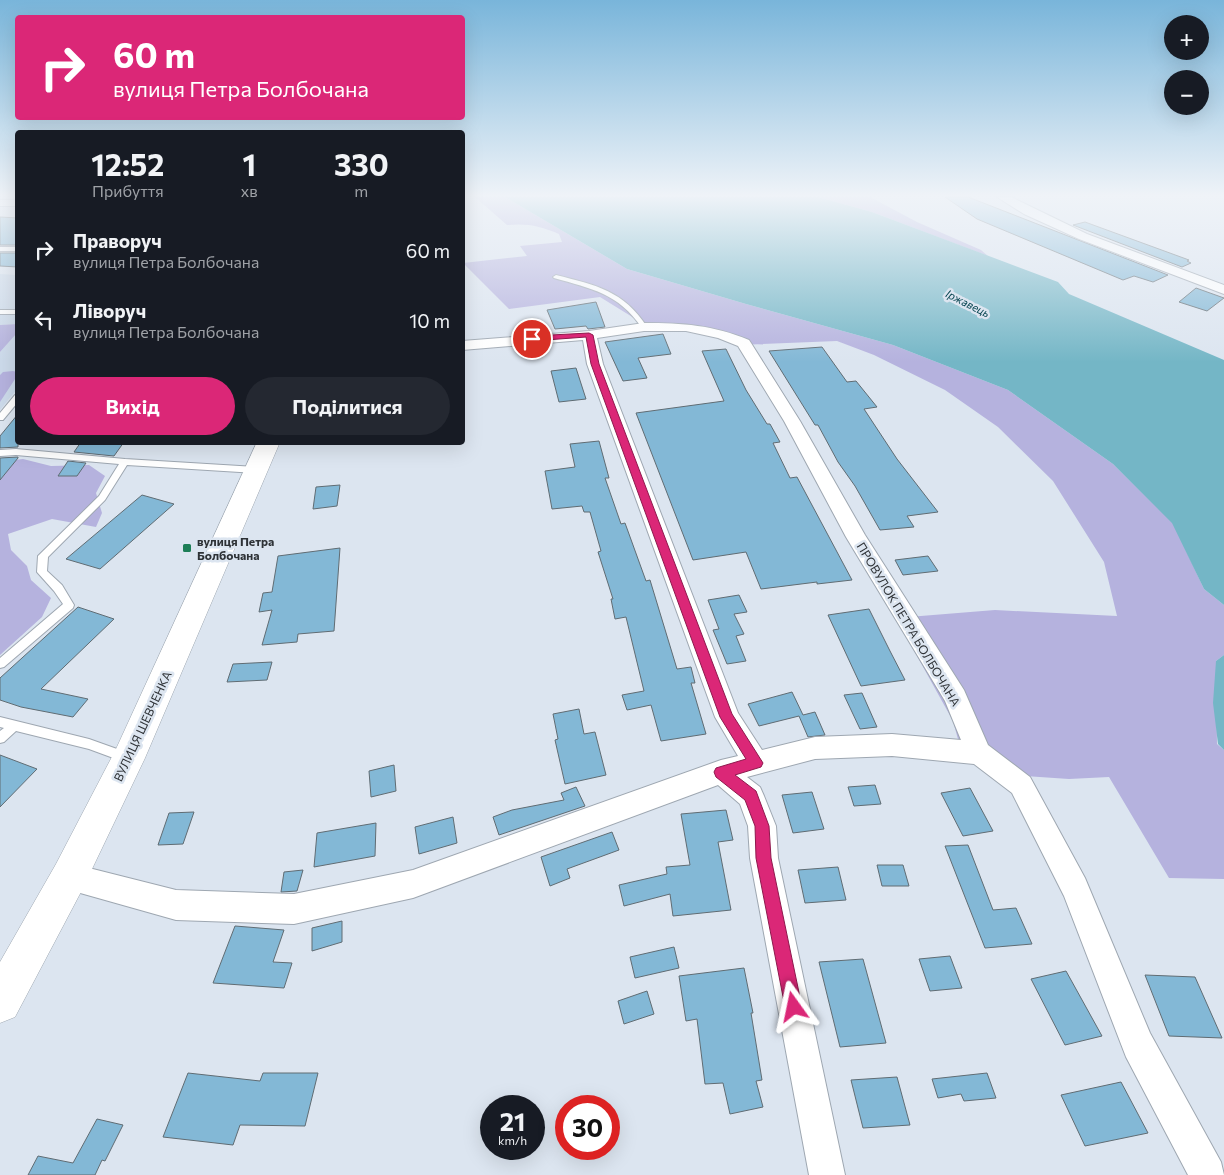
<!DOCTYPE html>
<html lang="uk">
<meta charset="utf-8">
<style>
:root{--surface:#171b24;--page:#242831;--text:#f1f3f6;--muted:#9ea1a6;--accent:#db2777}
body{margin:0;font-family:Commissioner,sans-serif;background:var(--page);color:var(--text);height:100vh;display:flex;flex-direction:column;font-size:19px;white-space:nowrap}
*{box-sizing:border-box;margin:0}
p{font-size:16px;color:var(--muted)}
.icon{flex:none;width:28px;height:28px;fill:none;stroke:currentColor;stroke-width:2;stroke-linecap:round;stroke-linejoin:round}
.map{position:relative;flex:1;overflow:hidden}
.side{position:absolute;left:15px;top:130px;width:450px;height:315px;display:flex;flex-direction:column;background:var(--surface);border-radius:5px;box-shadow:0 5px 20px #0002}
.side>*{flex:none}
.guide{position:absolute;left:15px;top:15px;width:450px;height:105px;border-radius:5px;box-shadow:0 5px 20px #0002;background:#db2777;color:#fff;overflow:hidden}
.tools{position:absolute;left:1164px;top:15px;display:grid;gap:10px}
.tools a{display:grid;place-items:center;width:45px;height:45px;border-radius:50%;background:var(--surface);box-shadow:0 5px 20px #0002;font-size:25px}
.speed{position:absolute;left:480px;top:1095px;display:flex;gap:10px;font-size:25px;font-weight:700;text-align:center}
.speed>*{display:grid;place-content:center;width:65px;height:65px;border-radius:50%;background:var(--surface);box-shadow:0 5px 20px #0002;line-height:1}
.speed small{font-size:12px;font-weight:400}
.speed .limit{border:8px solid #d22;background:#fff;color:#111}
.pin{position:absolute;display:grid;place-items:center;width:42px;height:42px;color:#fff;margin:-21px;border:2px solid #fff;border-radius:50%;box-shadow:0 1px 5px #0007}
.me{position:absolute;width:55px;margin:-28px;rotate:348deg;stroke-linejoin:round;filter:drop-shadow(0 0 4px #0008)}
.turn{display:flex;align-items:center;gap:18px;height:105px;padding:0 15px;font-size:22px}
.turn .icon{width:65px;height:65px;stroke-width:2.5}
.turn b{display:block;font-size:35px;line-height:42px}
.eta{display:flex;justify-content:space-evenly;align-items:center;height:85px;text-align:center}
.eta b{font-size:30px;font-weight:700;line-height:35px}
.button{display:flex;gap:10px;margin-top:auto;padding:10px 15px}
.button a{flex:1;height:58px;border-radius:30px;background:var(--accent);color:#fff;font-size:20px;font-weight:700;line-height:58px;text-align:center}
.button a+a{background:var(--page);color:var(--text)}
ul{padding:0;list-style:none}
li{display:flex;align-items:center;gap:15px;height:70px;padding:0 15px}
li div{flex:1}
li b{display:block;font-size:19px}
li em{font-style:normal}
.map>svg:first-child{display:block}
.built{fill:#ccdaea}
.green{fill:#b5b2de}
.water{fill:#74b6c6}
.building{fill:#83b8d6;stroke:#606c73}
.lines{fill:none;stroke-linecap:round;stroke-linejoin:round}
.lane-casing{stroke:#9ea7b1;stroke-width:2}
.street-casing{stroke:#9ea7b1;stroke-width:2}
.secondary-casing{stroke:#9ea7b1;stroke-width:1}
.lane{fill:#fff;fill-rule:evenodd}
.street{fill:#fff;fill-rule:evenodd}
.secondary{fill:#fff;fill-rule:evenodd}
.route{fill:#db2777;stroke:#8e194d}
.poi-dot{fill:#1d7e57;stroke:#dce5f0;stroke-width:2}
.labels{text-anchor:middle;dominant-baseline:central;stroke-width:5;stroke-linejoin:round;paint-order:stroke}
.far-water-label{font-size:11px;font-style:italic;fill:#03424e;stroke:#dce5f0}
.poi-label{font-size:12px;font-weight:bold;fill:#2e3236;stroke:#dce5f0;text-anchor:start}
.street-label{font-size:12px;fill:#2e3236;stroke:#dce5f0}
</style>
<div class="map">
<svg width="1224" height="1175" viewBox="0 0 1224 1175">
<rect width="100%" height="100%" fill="#dce5f0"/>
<path class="built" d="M0,274L17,275V324L0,325Z
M17,333V389L0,410V352Z"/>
<path class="green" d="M475,197H505L627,269L746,304L893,345L1008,390L1113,464L1173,523L1204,589L1224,605V655L1216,661L1217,744L1224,750V879L1169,878L1109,777L1069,779L1025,776L964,761L953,721L896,618L995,610L1117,616L1104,562L1053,481L998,427L945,390L874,355L837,341L738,345L720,337L685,329L645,331L634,318L600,297L509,309L463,263L527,256L520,246L562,242L559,234C541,226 527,223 507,225Z
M818,197H870L917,222L981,250L988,256L872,212Z
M17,324V333L0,352V325Z
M13,371L17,372V376L0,402V375L3,372Z
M23,459L51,466L89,465L105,476L96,493L102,513L96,527L52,519L8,534L11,550L27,566L31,580L51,598L42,617L0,655V480L6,461Z"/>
<path class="water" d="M505,197H818L872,212L1058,282L1069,294L1224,360V605L1204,589L1172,523L1113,464L1008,390L893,345L746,304L627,269Z
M1224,655V750L1218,744L1213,703L1216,661Z"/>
<path class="building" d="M945,197H968L1168,275L1153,282L1134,276L1123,280L977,219Z
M0,217L18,218V245H0Z
M1085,222L1189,260L1187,261L1191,263L1182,267L1073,225Z
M0,253H18V267L0,266Z
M1196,288L1224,298L1207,311L1179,302Z
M596,302L605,327L588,329L586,326L555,329L547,310Z
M663,334L671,354L638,358L647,378L623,381L605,342Z
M822,347L847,382L856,381L877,407L864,409L897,459L938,512L907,516L914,527L880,530L855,486L838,462L818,425H815L769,351Z
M726,349L746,390L767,424H770L780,442L773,443L790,478L797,477L852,580L817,584V582L761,589L746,552L693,560L636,413L724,401L702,351Z
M576,368L586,399L559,402L551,371Z
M18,414V447L0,448V436Z
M599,441L609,478H605L621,524L625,523L646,581L650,580L677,669L691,667L695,683H691L706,734L661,741L651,705L627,710L622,695L644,691L626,617L615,619L611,599H613L598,552L601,551L590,512H584L582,506L552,509L545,471L575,467L570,444Z
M81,442H124L114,456L74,452Z
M18,457V458L0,480V458Z
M68,461L86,463L77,476H58Z
M340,485L337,506L313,509L316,487Z
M142,495L174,504L100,569L66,559Z
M340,548L334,631L298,634L297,642L262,645L272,610L259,612L263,593L272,592L278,556Z
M928,556L938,571L903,575L895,560Z
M739,595L747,612L734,614L744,634L736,636L746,661L727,664L713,630L719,629L708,600Z
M78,607L114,619L41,689L88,699L73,717L21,707L0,700V678Z
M869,609L890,651L905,680L861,686L828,615Z
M272,662L267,680L227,682L233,664Z
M792,692L803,715L815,712L825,735L808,737L799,716L759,726L748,704Z
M862,693L877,727L860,729L844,695Z
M579,709L584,734L595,732L606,775L565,784L555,740L558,739L553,714Z
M0,755L37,769L0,807Z
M394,765L396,791L371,797L369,771Z
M875,785L881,804L854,806L848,787Z
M576,787L585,806L499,835L493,817L512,810L564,800L561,793Z
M970,788L993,831L963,836L941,793Z
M812,792L824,829L793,833L782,795Z
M726,810L733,840L718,842L731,910L673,916L670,894L624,906L619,885L667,874L666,867L690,865L681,814Z
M194,812L183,844L158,845L169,813Z
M453,817L457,843L419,854L415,827Z
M376,823L375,856L314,867L317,833Z
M612,832L619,850L567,869L570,878L550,886L541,857Z
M968,845L993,910L1016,908L1032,944L985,948L945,846Z
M877,865H903L909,886H882Z
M838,867L846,900L805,903L798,870Z
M303,870L297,891L281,892L284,872Z
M342,921V942L312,951V928Z
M235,926L284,930L273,962L292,963L284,988L213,983Z
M674,947L679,968L635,978L630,957Z
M950,956L962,988L930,991L919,959Z
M863,959L886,1043L840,1047L819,962Z
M744,968L753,1013H751L762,1080L756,1081L763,1107L730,1114L723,1083L705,1084L697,1019L686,1021L679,976Z
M1066,971L1102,1036L1065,1045L1031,979Z
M1145,975L1195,977L1222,1038L1169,1036Z
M647,991L654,1014L624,1024L618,1001Z
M188,1073L260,1081L263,1073H318L305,1126L240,1125L233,1145L163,1137Z
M987,1073L996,1098L964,1101L961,1094L938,1098L932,1079Z
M897,1077L910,1125L863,1128L851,1080Z
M1121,1082L1148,1133L1085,1146L1061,1095Z
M97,1119L123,1125L105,1161L102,1160L95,1175H28L38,1156L73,1163Z"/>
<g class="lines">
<defs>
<path id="lane" d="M0,247H18V251H0Z
M556,275C596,285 624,291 647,327L642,328C618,293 592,289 554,278L553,277Z
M0,310H18V314H0Z
M15,395H18V402L3,420H0V413Z
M16,449L125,459L258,467L262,470L258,473L127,465L105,500L48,557L47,571L62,585L74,605L73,608L4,667L0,668V658L63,604L54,591L37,572L38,556L99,496L119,464L16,455L0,456V450Z
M0,717L89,739L131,754L133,758L131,762L127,763L89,749L16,731L4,742L0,743V731L4,728L0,727Z"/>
<path id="street" d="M997,197H1011L1087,234L1224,285V294L1079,239L1024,214Z
M0,200H18V206H0Z
M644,323C683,323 713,325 749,340L751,343L800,421L865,535L964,690L988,745L1030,777L1085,878L1150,1033L1221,1162L1224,1175H1188L1126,1057L1064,896L1012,793L974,764L892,756L815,759L747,777L760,787L764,796L776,826L778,858L845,1175H809L750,858L748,826L740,804L718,785L413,898L294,924L176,920L59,887L55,877L59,867L69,863L176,890L294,894L413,870L721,760L738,756L715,717L587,364L583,340L462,350V341L589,331ZM644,331H686L718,338L738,346L784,421L846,537L945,701L961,740L892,734L815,737L762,750L738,713L603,364L597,338Z"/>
<path id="secondary" d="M257,442H280L145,758L82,890L15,1017L0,1023V962L56,864L116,749Z"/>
</defs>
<use href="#lane" class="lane-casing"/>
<use href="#street" class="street-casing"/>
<use href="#secondary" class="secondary-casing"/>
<use href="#lane" class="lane"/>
<use href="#street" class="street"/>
<use href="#secondary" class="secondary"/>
</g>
<linearGradient id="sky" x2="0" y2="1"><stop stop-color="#79b5da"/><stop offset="0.54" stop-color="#eff3f8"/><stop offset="1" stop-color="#eff3f8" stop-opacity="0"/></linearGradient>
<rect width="1224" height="362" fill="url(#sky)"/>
<path class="route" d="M589,333L593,335L599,364L732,714L763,763L761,767L735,775L756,791L769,826L771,858L802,1007L800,1013L794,1016L788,1013L785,1007L756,858L755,826L745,800L716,777L714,772L716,768L746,759L720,717L591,364L586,337L532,341L528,339L532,336Z"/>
<rect class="poi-dot" x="182" y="543" width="10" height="10" rx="2.5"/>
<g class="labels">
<g class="far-water-label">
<text transform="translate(968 303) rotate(27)">Іржавець</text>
</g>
<g class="poi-label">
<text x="197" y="541">вулиця Петра<tspan x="197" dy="14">Болбочана</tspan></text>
</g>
<g class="street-label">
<text transform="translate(909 624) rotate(59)">ПРОВУЛОК ПЕТРА БОЛБОЧАНА</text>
<text transform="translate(142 726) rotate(-65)">ВУЛИЦЯ ШЕВЧЕНКА</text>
</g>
</g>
</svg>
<div class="tools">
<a>+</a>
<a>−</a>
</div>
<div class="speed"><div>21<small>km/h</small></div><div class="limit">30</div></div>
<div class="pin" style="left:532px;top:339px;background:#d93025"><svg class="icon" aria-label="arrive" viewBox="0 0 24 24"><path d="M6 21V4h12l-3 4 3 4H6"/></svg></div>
<svg class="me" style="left:794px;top:1007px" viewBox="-20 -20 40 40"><path d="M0-17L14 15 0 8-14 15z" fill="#db2777" stroke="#fff" stroke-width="4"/></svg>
<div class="guide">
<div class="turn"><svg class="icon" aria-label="right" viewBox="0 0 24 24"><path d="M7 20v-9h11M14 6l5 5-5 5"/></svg><div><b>60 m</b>вулиця Петра Болбочана</div></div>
</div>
<section class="side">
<div class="eta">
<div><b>12:52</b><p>Прибуття</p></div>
<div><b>1</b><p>хв</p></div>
<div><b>330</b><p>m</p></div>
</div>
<ul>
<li><svg class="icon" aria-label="right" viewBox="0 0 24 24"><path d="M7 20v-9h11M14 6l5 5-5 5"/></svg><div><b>Праворуч</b><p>вулиця Петра Болбочана</p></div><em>60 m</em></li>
<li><svg class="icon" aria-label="left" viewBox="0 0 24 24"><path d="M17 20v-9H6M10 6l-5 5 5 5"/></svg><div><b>Ліворуч</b><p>вулиця Петра Болбочана</p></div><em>10 m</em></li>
</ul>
<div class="button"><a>Вихід</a><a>Поділитися</a></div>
</section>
</div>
